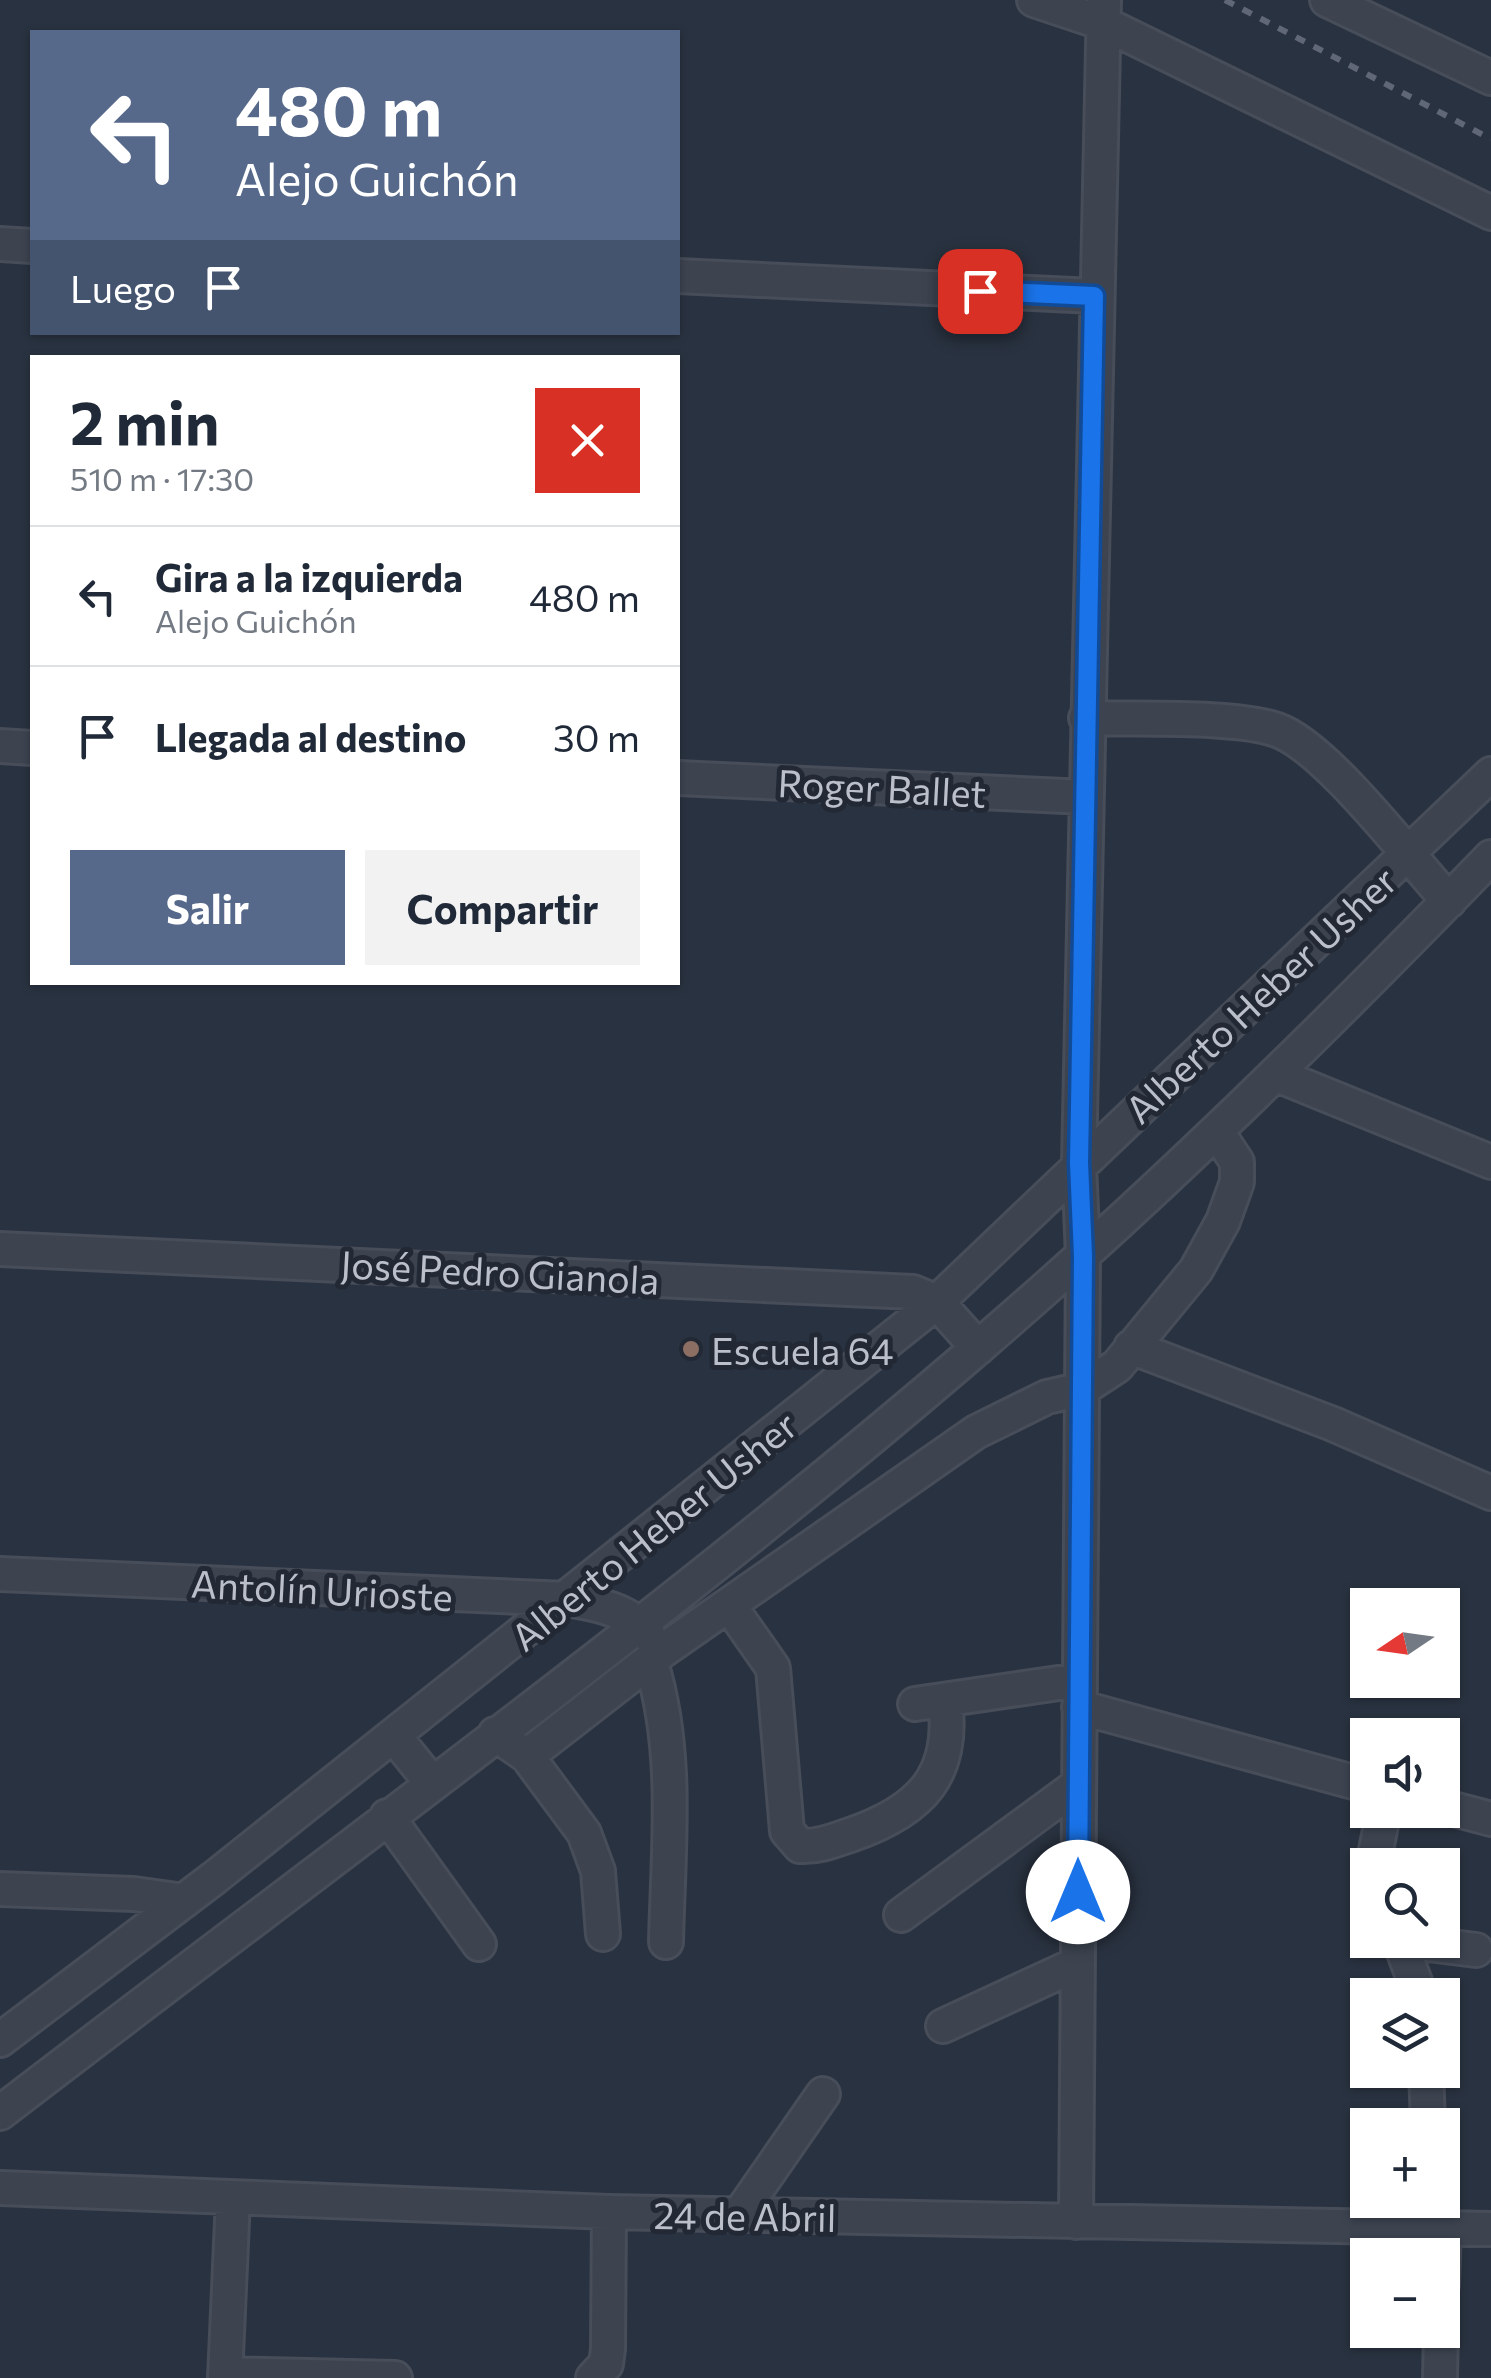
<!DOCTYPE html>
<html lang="es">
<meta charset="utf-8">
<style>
:root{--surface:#fff;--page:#f2f2f3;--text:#1f2937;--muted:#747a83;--line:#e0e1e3;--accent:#56698a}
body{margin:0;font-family:Commissioner,sans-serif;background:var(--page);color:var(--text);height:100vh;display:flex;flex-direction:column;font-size:38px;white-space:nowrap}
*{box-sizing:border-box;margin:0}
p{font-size:32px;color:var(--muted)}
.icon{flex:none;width:55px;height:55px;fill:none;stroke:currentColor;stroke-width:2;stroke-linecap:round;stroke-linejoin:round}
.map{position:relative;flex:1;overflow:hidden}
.drawer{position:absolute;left:30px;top:355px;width:650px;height:630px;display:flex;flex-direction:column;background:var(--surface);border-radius:0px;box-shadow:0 2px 8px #0004}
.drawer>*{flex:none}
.hud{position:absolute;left:30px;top:30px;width:650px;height:305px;border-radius:0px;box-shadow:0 2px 8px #0004;background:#56698a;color:#fff;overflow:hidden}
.needle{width:65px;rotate:257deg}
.controls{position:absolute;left:1350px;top:1588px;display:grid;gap:20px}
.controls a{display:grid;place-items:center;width:110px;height:110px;border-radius:0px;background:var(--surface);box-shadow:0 2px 8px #0004;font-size:50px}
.pin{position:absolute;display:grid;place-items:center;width:85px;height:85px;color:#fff;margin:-42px;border-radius:20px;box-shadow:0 5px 15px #0006}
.me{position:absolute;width:110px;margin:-55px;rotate:0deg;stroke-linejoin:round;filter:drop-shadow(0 0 8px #0008)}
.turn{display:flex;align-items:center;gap:35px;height:210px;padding:0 40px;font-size:45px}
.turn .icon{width:130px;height:130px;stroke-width:2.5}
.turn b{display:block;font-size:70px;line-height:85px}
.then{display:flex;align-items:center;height:95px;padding:0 40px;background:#0003;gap:20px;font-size:38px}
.round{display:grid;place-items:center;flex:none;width:105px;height:105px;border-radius:0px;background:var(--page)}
.headline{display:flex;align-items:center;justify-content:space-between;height:170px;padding:0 40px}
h1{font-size:60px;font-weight:700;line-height:75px}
.action{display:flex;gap:20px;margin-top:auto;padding:20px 40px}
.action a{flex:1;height:115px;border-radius:0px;background:var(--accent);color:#fff;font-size:40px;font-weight:700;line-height:115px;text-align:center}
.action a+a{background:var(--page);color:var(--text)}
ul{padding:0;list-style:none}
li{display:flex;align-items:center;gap:30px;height:140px;padding:0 40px;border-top:2px solid var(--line)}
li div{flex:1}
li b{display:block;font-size:38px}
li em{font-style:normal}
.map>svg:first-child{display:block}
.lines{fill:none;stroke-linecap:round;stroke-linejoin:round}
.minor-casing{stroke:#474d59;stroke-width:38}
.minor{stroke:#3d4450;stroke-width:32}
.rail{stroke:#606877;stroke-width:6;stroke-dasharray:10 10;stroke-linecap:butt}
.route-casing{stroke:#114b97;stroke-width:25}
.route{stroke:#1a73e8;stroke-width:18}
.education-dot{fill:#8d6e63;stroke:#222935;stroke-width:4}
.labels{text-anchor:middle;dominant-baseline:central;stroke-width:10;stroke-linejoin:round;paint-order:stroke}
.street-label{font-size:38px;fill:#babfca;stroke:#222935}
.poi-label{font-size:38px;fill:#babfca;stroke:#222935;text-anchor:start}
</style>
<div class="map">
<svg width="1491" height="2378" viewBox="0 0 1491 2378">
<rect width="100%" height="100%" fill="#293240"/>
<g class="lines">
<defs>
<path id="minor" d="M1034,0L1103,23L1491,213
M1327,0L1491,78
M0,244L32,246
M678,276L1094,296
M1086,718C1135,720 1235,715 1277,730C1326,747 1410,859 1449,901
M0,746L32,748
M678,778L1086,797
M1275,1074L1491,1162
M0,1249L913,1292L937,1302L978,1348
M1131,1347L1333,1424L1491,1493
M0,1574L567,1599C597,1604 631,1610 649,1636
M729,1605L773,1668L787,1831L800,1846C819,1847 835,1840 853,1834C921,1810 955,1775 945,1700
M651,1663C679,1751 668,1851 666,1942
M915,1704L1079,1680
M1079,1707L1368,1786
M495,1734L527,1756L661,1652L976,1432L1047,1397L1082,1389L1117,1366L1196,1270L1223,1221L1237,1182V1162L1217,1132
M394,1736L431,1782
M527,1756L584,1833L598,1871L603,1934
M1442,1806L1491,1819
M387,1816L479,1944
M1373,1865L1384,1810
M0,1889L134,1894L184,1901
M901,1915L1078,1785
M1396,1940L1476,1950
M1400,1942L1420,1995
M943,2026L1077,1964
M0,2040L214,1878L937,1302L1491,774
M1426,2070L1428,2125
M0,2113C329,1860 667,1616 981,1345C1159,1192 1327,1026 1491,857
M0,2188L609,2212L1491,2229
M739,2215L823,2094
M1076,2222L1083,1256L1079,1163L1104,0
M1442,2285L1444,2227
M225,2374L395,2378
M225,2378L233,2199
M593,2378L606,2364L608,2349L609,2212
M1440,2378L1441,2330"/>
</defs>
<use href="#minor" class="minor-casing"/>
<use href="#minor" class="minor"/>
<path class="rail" d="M1225,0L1491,139"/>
</g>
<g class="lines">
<defs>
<path id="route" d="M980,291L1094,296L1079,1163L1083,1256L1078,1892"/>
</defs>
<use href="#route" class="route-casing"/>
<use href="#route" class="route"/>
</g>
<circle class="education-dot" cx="691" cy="1349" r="10"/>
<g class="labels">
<g class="street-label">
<text transform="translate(882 787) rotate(3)">Roger Ballet</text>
<text transform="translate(1260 994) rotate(-43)">Alberto Heber Usher</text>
<text transform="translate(500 1271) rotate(3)">José Pedro Gianola</text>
<text transform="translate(653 1530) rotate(-39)">Alberto Heber Usher</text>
<text transform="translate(322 1589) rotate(3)">Antolín Urioste</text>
<text transform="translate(745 2215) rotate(1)">24 de Abril</text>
</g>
<g class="poi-label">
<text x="711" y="1349">Escuela 64</text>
</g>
</g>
</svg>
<div class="controls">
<a><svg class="needle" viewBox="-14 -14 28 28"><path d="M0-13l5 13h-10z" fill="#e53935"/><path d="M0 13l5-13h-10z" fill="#747a83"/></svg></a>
<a><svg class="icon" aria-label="sound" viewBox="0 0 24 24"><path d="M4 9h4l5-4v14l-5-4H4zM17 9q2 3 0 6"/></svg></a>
<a><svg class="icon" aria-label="search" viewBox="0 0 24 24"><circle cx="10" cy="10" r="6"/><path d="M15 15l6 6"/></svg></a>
<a><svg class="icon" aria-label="layers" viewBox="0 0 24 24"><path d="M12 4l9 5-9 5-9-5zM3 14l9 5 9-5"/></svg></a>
<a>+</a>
<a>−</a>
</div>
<div class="pin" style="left:980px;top:291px;background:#d93025"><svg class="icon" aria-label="arrive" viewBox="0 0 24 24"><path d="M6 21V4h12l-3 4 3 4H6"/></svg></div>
<svg class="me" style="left:1078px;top:1892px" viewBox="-20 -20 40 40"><circle r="19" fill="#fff"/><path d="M0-13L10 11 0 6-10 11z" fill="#1a73e8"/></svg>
<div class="hud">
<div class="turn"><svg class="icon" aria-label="left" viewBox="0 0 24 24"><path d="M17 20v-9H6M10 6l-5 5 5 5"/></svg><div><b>480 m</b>Alejo Guichón</div></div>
<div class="then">Luego<svg class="icon" aria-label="arrive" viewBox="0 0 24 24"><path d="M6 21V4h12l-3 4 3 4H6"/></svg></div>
</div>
<section class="drawer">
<div class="headline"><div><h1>2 min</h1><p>510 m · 17:30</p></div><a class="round" style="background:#d93025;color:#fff"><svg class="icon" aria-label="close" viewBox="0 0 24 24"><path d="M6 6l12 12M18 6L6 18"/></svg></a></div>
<ul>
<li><svg class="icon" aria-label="left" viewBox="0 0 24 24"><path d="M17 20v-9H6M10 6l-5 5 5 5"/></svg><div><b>Gira a la izquierda</b><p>Alejo Guichón</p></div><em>480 m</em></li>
<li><svg class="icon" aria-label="arrive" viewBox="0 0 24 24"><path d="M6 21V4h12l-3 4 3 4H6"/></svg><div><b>Llegada al destino</b></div><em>30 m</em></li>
</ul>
<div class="action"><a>Salir</a><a>Compartir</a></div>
</section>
</div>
